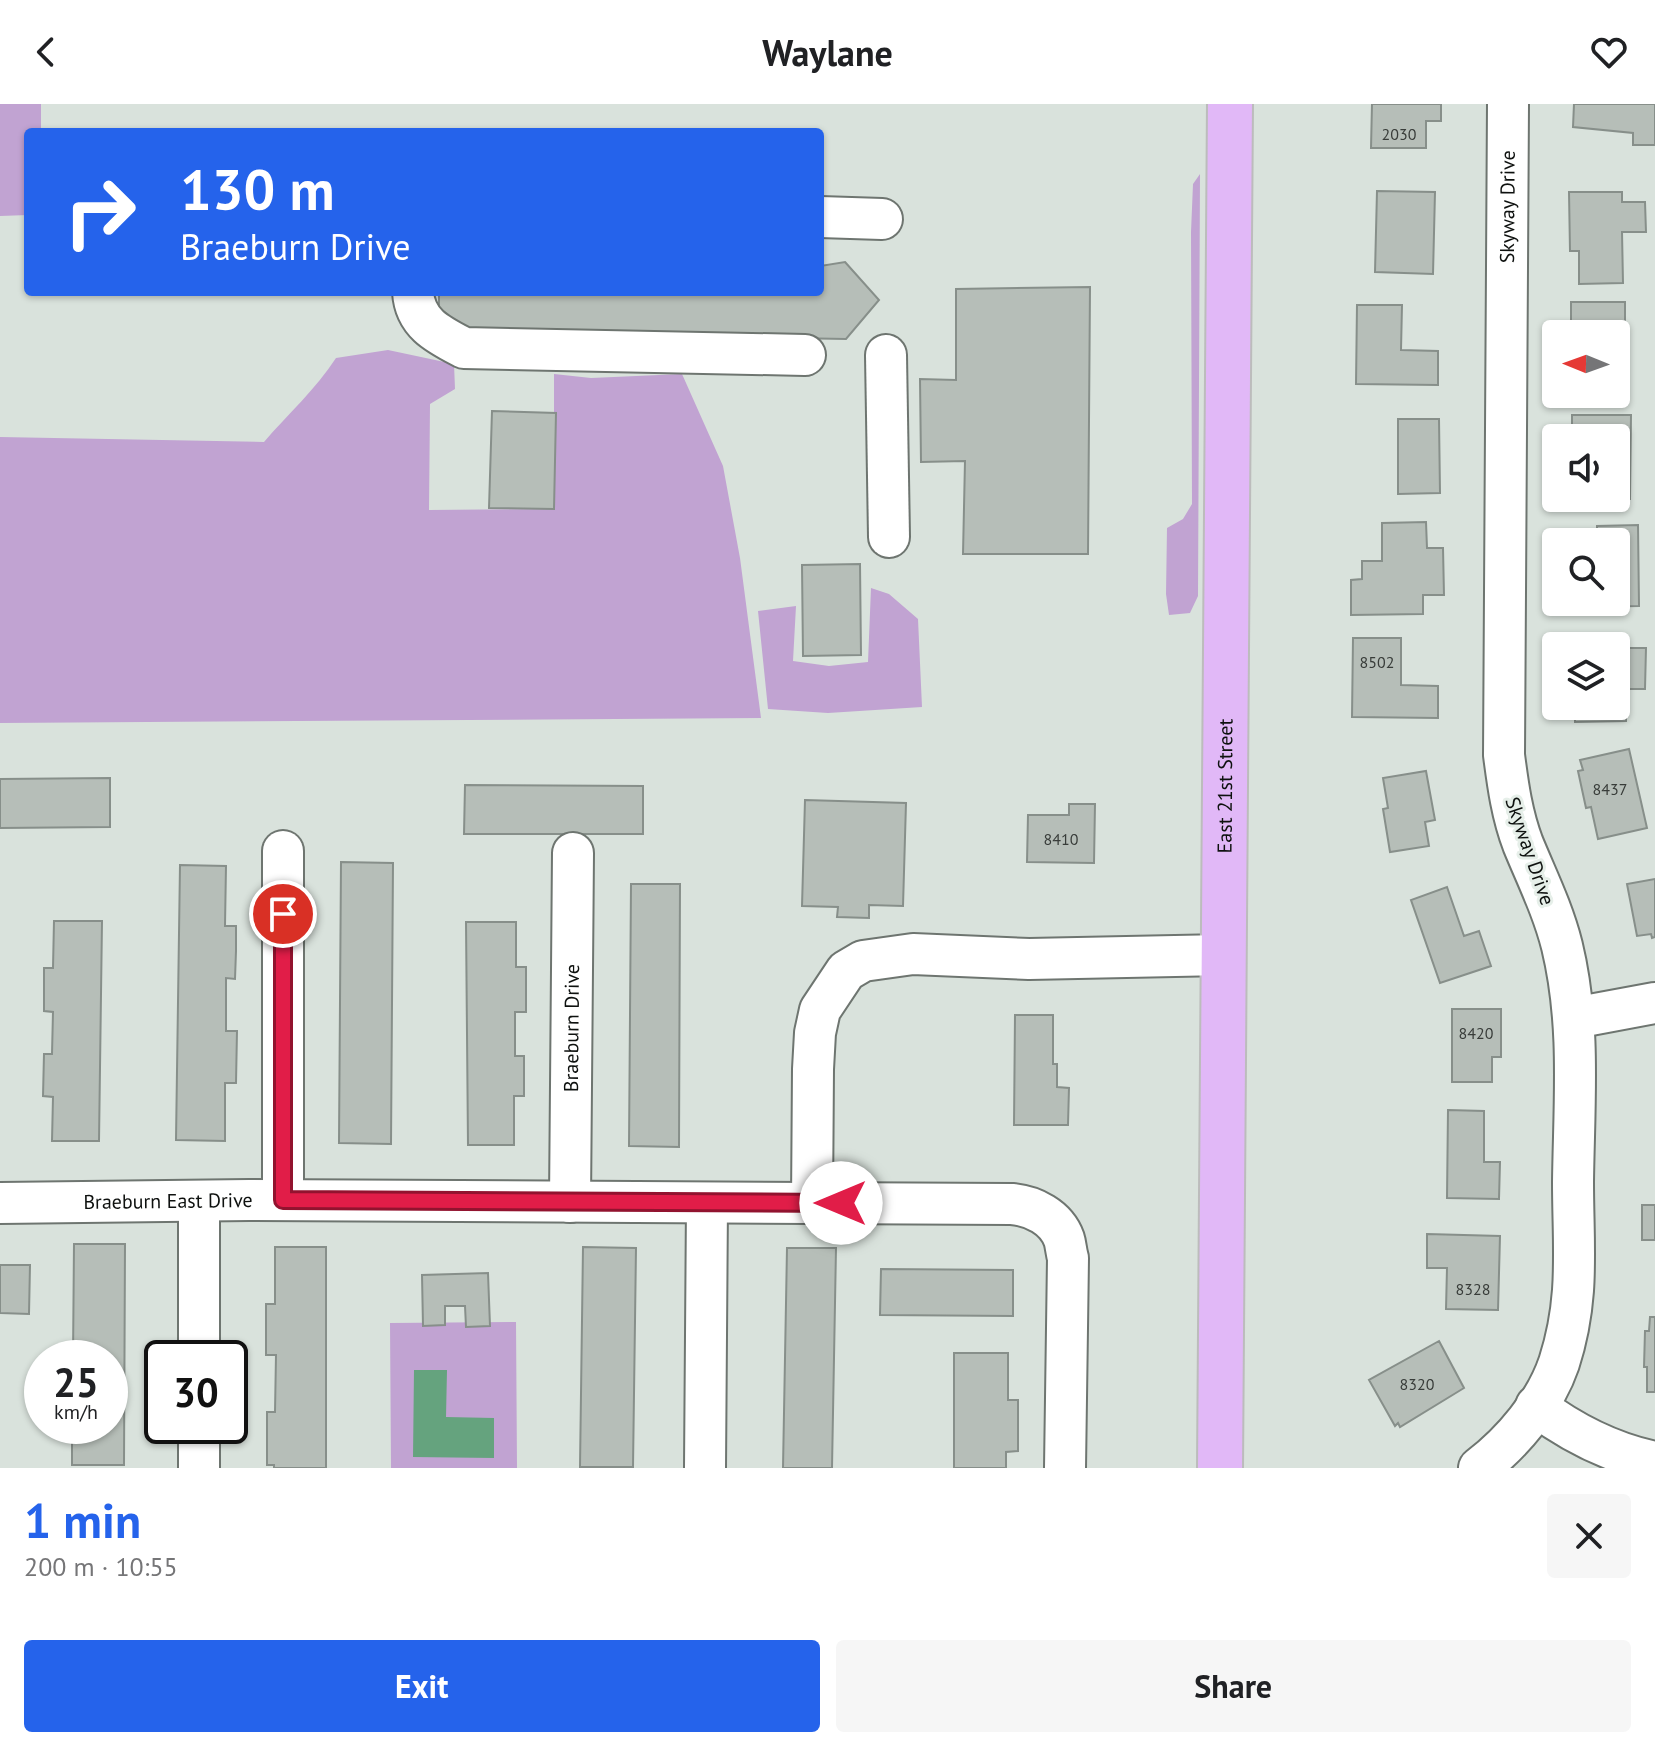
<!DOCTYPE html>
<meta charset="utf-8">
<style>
:root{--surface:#fff;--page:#f6f6f6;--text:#202124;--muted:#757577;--accent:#2563eb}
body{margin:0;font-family:"PT Sans",sans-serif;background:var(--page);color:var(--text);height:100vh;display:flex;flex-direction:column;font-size:30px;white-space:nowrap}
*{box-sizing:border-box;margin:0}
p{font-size:26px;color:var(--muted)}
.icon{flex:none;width:44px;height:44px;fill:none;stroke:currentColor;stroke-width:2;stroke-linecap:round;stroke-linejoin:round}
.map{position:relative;height:1364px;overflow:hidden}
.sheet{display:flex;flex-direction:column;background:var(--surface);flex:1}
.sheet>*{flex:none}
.guide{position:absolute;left:24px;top:24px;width:800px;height:168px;border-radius:8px;box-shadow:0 2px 6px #0004;background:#2563eb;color:#fff;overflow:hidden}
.needle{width:52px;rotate:271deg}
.buttons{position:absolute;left:1542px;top:216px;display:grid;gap:16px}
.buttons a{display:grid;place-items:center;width:88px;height:88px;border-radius:8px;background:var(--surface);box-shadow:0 2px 6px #0004;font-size:40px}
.speed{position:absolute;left:24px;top:1236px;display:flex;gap:16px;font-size:40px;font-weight:700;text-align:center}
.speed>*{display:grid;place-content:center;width:104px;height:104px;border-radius:50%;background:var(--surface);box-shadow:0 2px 6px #0004;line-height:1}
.speed small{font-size:20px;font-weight:400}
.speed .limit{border:4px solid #111;border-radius:12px;background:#fff;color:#111}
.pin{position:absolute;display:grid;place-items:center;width:68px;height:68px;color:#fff;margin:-34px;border:4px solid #fff;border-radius:50%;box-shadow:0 2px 8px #0007}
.me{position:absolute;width:88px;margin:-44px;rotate:270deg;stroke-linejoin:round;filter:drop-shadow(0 0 6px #0008)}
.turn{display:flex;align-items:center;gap:28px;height:168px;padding:0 24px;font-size:36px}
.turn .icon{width:104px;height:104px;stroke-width:2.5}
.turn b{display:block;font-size:56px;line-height:68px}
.round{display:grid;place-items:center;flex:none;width:84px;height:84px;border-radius:8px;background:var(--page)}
.overview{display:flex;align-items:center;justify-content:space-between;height:136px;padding:0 24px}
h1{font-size:48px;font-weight:700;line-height:60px;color:var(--accent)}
.button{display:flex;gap:16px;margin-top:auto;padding:16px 24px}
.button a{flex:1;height:92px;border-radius:8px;background:var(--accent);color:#fff;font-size:32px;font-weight:700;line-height:92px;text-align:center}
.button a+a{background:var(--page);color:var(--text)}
header{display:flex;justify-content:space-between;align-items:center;height:104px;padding:0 24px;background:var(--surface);font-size:36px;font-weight:700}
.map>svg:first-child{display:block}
.green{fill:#c1a3d2}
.water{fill:#65a37e}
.building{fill:#b6beb8;stroke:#878f8a;stroke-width:2}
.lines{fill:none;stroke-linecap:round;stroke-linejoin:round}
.minor-casing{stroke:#6e7570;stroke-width:44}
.major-casing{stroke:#bcbcbc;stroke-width:48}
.minor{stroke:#fff;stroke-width:40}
.major{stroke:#e1b8f7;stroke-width:44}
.route-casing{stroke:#92132f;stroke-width:20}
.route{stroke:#e11d48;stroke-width:14}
.labels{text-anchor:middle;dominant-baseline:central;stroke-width:6;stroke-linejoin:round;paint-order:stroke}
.number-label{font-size:16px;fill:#383c39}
.street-label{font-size:20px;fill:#0e110f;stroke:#e6efe9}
</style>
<header><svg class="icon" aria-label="back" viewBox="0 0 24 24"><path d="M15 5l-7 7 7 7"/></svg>Waylane<svg class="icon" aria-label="heart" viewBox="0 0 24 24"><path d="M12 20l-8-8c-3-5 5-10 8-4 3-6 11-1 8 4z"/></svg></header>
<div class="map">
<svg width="1655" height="1364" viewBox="0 0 1655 1364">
<rect width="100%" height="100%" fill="#d9e2dc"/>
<path class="green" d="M0,0H41V28H28V111L0,112Z
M1200,70L1198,492L1190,509L1169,511L1166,490L1167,424L1183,415L1192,400L1191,128L1193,80Z
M388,246L454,260L455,285L430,300L429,406L554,405V270L591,274L682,270L723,362L740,454L761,614L0,619V333L264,338C288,310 316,285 336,254Z
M871,484L889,490L918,515L922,603L828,609L768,605L758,507L796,502L793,557L829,562L868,558Z
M516,1218L517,1364H391L390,1219Z"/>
<path class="water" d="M414,1266H447L446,1313L494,1314V1354L413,1353Z"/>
<path class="building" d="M1372,0H1441V17H1426V44H1371Z
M1574,0H1655V41H1633V29L1573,23Z
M1377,87L1435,88L1433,170L1375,168Z
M1569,88H1622V98H1645L1646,128H1622L1623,179L1579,180V147H1570Z
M845,158L879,196L846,235L439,228V188H820V162Z
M1090,183L1088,450H963L965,357L921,358L920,275L956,276V185Z
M1571,198H1625V285H1616V230H1565V226H1571Z
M1357,201H1402L1401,246L1438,247V281L1356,280Z
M492,307L556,309L554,405L489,404Z
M1572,311H1631L1630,395L1574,394H1616V334H1572Z
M1398,315H1439L1440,389L1398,390Z
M1426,418L1427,444H1443L1444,491H1423V510L1351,511V476L1362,475V457H1382V419Z
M1638,421L1639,502L1578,503V498H1616V438H1597V422Z
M860,460L861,551L803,552L802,461Z
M1575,533H1608L1609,542H1575Z
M1353,534H1401V581L1438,582V614L1352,613Z
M1616,544H1646L1645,585H1626V617L1575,618V602H1616Z
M1629,645L1647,724L1598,735L1591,703L1586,704L1578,667L1583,666L1580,656Z
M1426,667L1435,716L1425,718L1429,742L1390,748L1383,705L1388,704L1383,674Z
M110,674V723L0,724V675Z
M465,681L643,682V730H464Z
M805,696L906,699L903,802L869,801V814L837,813L838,803L802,802Z
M1069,700H1095L1094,759L1027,758L1028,711H1069Z
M341,758L393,759L391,1040L339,1039Z
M180,761L226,762L225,822H236V847L235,875L226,874V927H237L236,979H225V1037L176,1036Z
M1655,775V833L1652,834L1651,830L1637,832L1627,780Z
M631,780H680L679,1043L629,1042Z
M1447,783L1464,832L1479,827L1491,862L1440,879L1411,796Z
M54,817H102L99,1037H52L53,993L43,992L44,950H52L53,908L44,907V864H53Z
M466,818H516V863H526V908H515V952H524V992H514V1041H468Z
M1452,905H1501V953H1492V978H1452Z
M1015,911H1053V960H1057V983L1069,984L1068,1021H1014Z
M1448,1006L1484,1007V1058H1500L1499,1095L1447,1094Z
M1642,1101H1655V1136H1642Z
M1427,1130L1500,1132L1498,1206L1446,1205L1447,1164H1427Z
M74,1140H125L124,1361H72V1322H110V1254H73Z
M275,1143H326V1364H274V1361H267V1308H275L276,1251H266V1200H275Z
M583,1143L636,1144L633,1363H580Z
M787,1144H836L832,1364H783Z
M0,1161H30L29,1210L0,1209Z
M881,1165L1013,1166V1212L880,1211Z
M488,1169L490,1222L466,1223L465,1202H445V1221L423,1222L422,1171Z
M1650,1213H1655V1288H1647V1263H1644L1645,1227H1649Z
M1439,1237L1464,1284L1400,1323L1398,1319L1395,1322L1369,1276Z
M954,1249H1008V1296H1018V1347L1006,1348V1364H954Z"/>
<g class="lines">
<defs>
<g id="minor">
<path d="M820,113L882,115"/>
<path d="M413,188C415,220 439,231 464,244L805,251"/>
<path d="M886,251L889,433"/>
<path d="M1574,914L1655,899"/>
<path d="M283,1096V747"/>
<path d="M199,1097V1254"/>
<path id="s1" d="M570,1098L573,749"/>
<path id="s2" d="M0,1099L249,1096L1012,1100C1033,1102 1056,1113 1064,1135C1066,1141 1066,1148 1068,1154L1065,1364"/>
<path d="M812,1099L813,965L815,929L820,906L846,867L863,857L913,850L1029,855L1224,851"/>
<path d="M1536,1302C1572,1329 1612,1349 1655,1358"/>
<path d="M199,1322V1364"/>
<path d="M705,1364L707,1099"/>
<path id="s3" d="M1479,1364C1513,1338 1545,1300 1559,1259C1580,1194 1573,1144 1573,1078C1574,999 1581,920 1562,842C1553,806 1537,774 1523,740C1512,711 1508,682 1504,651L1508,0"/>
</g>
<g id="major">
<path id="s4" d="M1220,1364L1230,0"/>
</g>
</defs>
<use href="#minor" class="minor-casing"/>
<use href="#major" class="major-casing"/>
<use href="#minor" class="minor"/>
<use href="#major" class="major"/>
</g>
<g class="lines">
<defs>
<path id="route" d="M283,810V1096L841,1099"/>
</defs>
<use href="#route" class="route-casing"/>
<use href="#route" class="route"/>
</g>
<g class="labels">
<g class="number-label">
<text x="1399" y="30">2030</text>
<text x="1377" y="558">8502</text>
<text x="1610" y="685">8437</text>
<text x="1061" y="735">8410</text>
<text x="1476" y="929">8420</text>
<text x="1473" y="1185">8328</text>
<text x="1417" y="1280">8320</text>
</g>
<g class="street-label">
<text stroke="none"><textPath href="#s3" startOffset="1302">Skyway Drive</textPath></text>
<text stroke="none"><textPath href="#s4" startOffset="682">East 21st Street</textPath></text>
<text transform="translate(1530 747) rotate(71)">Skyway Drive</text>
<text stroke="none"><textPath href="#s1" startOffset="174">Braeburn Drive</textPath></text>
<text stroke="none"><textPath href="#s2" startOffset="168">Braeburn East Drive</textPath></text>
</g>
</g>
</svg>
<div class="buttons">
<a><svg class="needle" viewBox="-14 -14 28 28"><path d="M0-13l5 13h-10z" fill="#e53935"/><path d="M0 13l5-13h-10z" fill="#757577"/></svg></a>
<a><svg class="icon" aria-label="sound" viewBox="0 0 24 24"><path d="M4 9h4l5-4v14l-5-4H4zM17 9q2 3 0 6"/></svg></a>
<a><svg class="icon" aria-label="search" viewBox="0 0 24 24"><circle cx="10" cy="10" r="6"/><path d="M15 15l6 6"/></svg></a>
<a><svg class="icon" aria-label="layers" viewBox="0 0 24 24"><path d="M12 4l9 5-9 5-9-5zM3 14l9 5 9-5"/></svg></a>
</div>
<div class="speed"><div>25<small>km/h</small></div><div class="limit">30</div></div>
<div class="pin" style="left:283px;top:810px;background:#d93025"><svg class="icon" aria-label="arrive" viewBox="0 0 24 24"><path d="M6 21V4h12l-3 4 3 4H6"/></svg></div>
<svg class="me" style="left:841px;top:1099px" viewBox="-20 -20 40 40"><circle r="19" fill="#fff"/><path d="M0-13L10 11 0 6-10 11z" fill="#e11d48"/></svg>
<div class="guide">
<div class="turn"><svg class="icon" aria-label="right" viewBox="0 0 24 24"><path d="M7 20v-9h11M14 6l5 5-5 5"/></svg><div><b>130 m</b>Braeburn Drive</div></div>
</div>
</div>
<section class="sheet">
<div class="overview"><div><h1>1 min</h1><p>200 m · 10:55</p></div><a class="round"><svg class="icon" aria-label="close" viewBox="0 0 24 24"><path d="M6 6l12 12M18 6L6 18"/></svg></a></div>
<div class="button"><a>Exit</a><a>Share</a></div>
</section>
